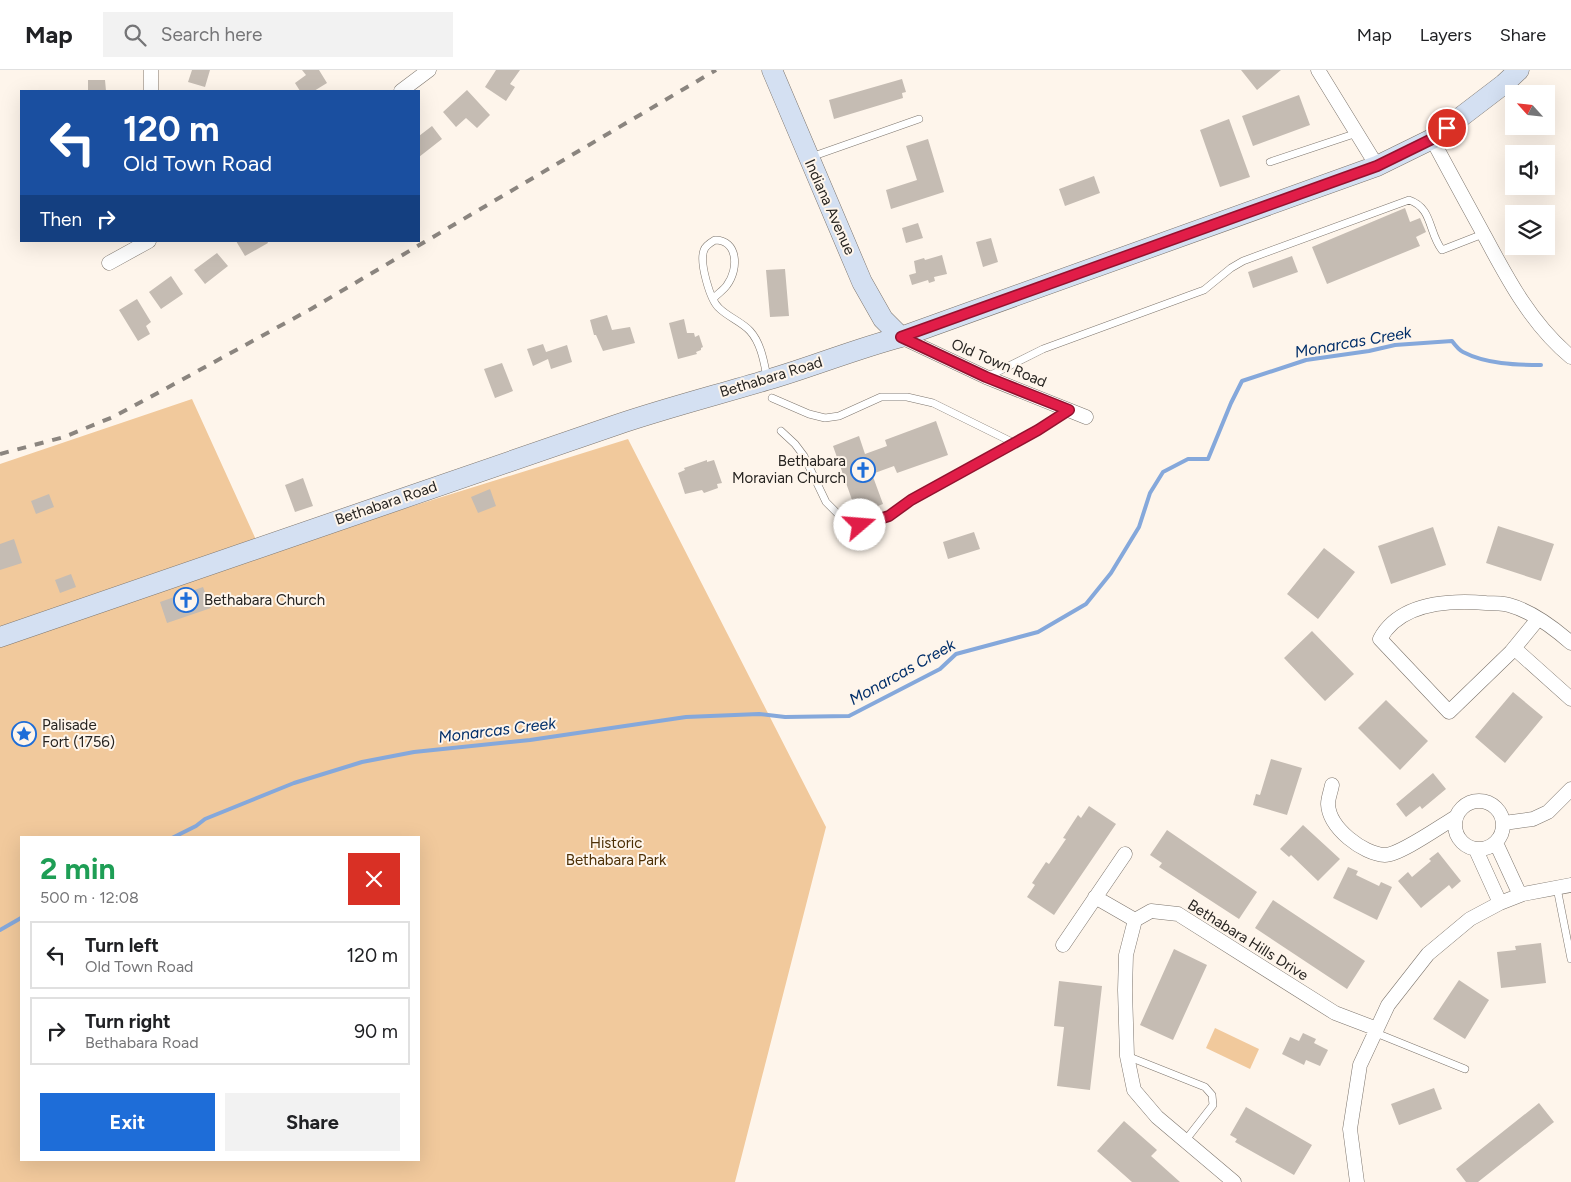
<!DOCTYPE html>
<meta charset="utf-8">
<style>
:root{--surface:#fff;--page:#f2f2f2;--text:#202124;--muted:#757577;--line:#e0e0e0;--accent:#1e6dd8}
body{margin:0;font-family:Figtree,sans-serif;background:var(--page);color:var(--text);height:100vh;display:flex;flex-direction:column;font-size:19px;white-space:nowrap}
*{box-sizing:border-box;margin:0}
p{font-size:16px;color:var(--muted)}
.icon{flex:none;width:28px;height:28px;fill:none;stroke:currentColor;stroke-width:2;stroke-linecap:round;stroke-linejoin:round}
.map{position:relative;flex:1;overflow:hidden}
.panel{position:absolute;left:20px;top:766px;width:400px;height:325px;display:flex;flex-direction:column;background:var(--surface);border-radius:0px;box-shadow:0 5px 20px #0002}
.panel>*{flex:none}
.hud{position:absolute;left:20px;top:20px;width:400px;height:152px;border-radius:0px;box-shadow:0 5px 20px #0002;background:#1a4fa0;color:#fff;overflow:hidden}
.needle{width:32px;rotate:297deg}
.controls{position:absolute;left:1505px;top:15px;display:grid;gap:10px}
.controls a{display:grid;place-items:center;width:50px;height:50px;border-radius:0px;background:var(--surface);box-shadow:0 5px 20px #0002;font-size:25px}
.pin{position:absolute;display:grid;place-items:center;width:42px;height:42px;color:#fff;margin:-21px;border:2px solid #fff;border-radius:50%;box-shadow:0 1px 5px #0007}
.me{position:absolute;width:55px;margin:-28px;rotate:72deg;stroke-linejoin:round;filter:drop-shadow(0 0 4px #0008)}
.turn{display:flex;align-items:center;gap:18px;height:105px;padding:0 20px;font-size:22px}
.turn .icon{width:65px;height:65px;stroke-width:2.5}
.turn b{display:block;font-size:35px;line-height:42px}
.then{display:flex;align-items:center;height:48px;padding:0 20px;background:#0003;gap:10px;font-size:19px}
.round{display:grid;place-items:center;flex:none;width:52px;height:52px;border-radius:0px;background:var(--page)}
.head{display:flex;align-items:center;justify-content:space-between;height:85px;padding:0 20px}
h1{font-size:30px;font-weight:700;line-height:38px;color:#1e9e55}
.primary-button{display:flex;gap:10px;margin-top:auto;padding:10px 20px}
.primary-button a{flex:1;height:58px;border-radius:0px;background:var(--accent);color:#fff;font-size:20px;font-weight:700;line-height:58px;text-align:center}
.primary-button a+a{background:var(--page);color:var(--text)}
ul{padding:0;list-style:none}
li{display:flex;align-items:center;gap:15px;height:68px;margin:0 10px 8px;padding:0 10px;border:2px solid var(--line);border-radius:0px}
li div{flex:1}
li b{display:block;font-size:19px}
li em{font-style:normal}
header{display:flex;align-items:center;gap:30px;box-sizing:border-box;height:70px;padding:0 25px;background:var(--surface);border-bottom:1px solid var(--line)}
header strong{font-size:24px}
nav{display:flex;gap:28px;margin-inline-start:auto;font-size:18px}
.search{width:350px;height:45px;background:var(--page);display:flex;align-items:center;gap:12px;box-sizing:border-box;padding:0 18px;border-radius:0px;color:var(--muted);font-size:19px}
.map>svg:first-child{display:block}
.green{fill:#f1c99c;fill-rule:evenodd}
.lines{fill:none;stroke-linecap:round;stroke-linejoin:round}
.stream{stroke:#85a8db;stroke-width:4}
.building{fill:#c5bcb3}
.lane-casing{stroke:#7d756d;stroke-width:8}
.street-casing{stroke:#7d756d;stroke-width:15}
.secondary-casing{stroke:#7d756d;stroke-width:21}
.lane{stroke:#fff;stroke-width:7}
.street{stroke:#fff;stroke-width:14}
.secondary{stroke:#d4e0f2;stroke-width:20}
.rail{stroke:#8b857f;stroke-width:4;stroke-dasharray:9 9;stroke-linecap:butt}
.route-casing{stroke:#92132f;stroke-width:12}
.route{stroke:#e11d48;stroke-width:9}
.labels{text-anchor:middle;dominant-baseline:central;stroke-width:4;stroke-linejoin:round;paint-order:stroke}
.street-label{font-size:15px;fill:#272421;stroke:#fef5eb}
.poi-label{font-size:15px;fill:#272421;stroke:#fef5eb;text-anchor:start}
.park-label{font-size:15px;fill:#4d3006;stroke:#fef5eb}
.water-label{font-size:16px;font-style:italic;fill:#012e69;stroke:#fef5eb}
</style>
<header>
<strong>Map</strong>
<div class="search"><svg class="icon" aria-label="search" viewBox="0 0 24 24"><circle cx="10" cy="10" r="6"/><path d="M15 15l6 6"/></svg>Search here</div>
<nav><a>Map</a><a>Layers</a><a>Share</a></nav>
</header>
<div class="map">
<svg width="1571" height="1112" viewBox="0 0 1571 1112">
<rect width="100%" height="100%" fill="#fef5eb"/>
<path class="green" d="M192,329L262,483L628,369L826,757L735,1112H0V394ZM21,768H419V1090H21Z
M1215,958L1259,979L1250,999L1206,978Z"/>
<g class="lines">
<path class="stream" d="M172,768L196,756L205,749L294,713L362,692L414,682L530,670L686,647L759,644L785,647L849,646L940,599L956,584L1038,562L1086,534L1111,503L1139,457L1150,423L1163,402L1188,389H1208L1231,333L1242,311L1306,290L1369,281L1395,275L1452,271C1455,275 1459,280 1463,282C1486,294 1516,295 1541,295
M0,860L21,848"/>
</g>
<path class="building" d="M192,0H210L205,17L188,12Z
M302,0H319L327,13L314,21H300L295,13L306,5Z
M496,0H520L510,14L515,17L506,31L485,17Z
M1241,0H1281L1257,20Z
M902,9L906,22L902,23L903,28L834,49L829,30Z
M88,10H105L106,21H88Z
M467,20L490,45L477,58L466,48L456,57L443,42Z
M1299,25L1310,55L1253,76L1242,46Z
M1229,49L1250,107L1220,117L1200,60Z
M432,56L442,69L419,87V66Z
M928,69L944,122L891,139L886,120L917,110L906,76Z
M1094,106L1100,123L1065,136L1059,119Z
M1405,138L1410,152L1420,148L1426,162L1416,167L1420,176L1327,214L1312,177Z
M918,153L923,168L906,173L902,158Z
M991,168L998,192L983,197L976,172Z
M236,171H267L268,173L245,186Z
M217,183L228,196L205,214L194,200Z
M942,185L947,204L934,207L935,211L929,213L928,210L912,215L909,205L916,203L914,191L924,188L925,190Z
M1292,186L1298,202L1253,218L1248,202Z
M785,199L789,246L770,247L766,200Z
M171,206L183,224L161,239L149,222Z
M137,229L151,252L146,256L150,264L138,271L119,240Z
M607,245L612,260L630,257L635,273L603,281L596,265H594L590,250Z
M684,249L687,263H694L695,267L699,265L703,277L701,278V280L696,282L697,284L678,289L669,253Z
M543,274L546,282L567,275L572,292L551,299L548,289L533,296L527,279Z
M502,293L513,321L495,328L484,299Z
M936,351L948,385L897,403L894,396L872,404L883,434L857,444L833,376L859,366L865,384L887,376L885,370Z
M707,390V392L714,390L722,413L717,414L718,418L704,423L702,420L685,424L678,403L685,400L684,398Z
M303,408L313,436L295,442L285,415Z
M490,419L496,436L478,443L471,427Z
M49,424L54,437L36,444L31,431Z
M1498,456L1554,474L1541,511L1486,493Z
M1433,457L1446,495L1391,514L1378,476Z
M974,462L980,479L948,489L943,472Z
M14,469L22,493L0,500V474Z
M1324,478L1355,502L1318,549L1287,524Z
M71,504L76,517L60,523L55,510Z
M203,517L211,538L167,553L160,532Z
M1312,561L1354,604L1325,631L1284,588Z
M1513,622L1543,647L1505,693L1475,667Z
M1386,630L1428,671L1400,700L1358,658Z
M1271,689L1302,698L1287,745L1253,735L1256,724L1260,725Z
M1433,703L1446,719L1422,739L1420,736L1406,747L1396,734Z
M1089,736L1116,754L1054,845L1027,827L1035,815L1032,813L1046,792L1049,794L1066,769L1063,768L1078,745L1081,748Z
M1303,755L1340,789L1318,811L1291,785L1289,787L1280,779Z
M1167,760L1257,822L1239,849L1159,797L1162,793L1150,785Z
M1438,782L1461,811L1452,819L1449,815L1421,838L1398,811L1408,802L1412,807L1431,791L1429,789Z
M1348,797L1358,801L1356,805L1379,816L1381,812L1392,817L1377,850L1333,828Z
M1273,830L1365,891L1347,919L1255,858Z
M1541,873L1546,913L1501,918L1497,882L1516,880L1515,876Z
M1174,879L1207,895L1173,970L1140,955Z
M1459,910L1489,930L1465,969L1433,949Z
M1059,911L1102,916L1090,1020L1057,1016L1064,957L1054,956Z
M1303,963L1316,969L1314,973L1328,980L1320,996L1306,990L1304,995L1282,984L1290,967L1299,971Z
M1434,1018L1442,1039L1399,1055L1391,1034Z
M1539,1033L1554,1052L1478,1112H1466L1456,1099Z
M1246,1037L1312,1075L1294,1105L1235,1072L1237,1069L1230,1065Z
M1124,1051L1157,1080L1151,1086L1180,1112H1132L1097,1081Z"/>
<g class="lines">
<defs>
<path id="lane" d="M811,87L919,49
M1270,92L1357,63
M713,229C717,224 724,220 727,215C739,199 738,170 715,170C710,173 706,175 704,180C699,192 710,230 719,238C728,247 742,252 750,261C761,273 764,292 767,307
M987,307L1043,279L1204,220L1231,198L1243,191L1409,130C1433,138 1428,162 1442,180L1483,164
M772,328L809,344L825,348L839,346L881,327H907L933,333L1014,373
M781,361L795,374L804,386L826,432L846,452L861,455L889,446L911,430L1038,360L1069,340
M1557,818L1571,889
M1376,963L1465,999
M1127,986L1205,1017L1212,1025L1213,1035L1185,1071"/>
<path id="street" d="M151,0V21
M1318,0L1377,96
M401,21L429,0
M1432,69C1449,101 1466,132 1483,163C1507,208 1531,254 1571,287
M109,193L149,171
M901,267L986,307L1086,347
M1538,549L1511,582L1449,642L1380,569C1400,532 1449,530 1486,533C1494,533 1502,533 1509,535C1531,541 1554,558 1571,573
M1514,578L1571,629
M1332,715C1331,721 1328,728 1328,734C1329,758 1363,784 1385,785C1400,785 1442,755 1456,747
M1455 755a24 24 0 1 1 48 0a24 24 0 1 1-48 0Z
M1504,753L1533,749L1548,742L1571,719
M1496,773L1520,825
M1476,780L1500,833
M1095,827L1135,850
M1063,875L1125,784
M1234,1112L1157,1047L1134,1020L1127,986L1125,920L1126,885L1135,850L1151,841L1178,844L1335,943L1377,959
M1357,1112L1350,1059L1360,995L1388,935L1428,884L1470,849L1500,833L1523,824L1571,815"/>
<path id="secondary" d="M772,0L862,212L883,249L901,267
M0,567L616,355C666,338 717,325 767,310C812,297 855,279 901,267L1377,96L1432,69L1504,14L1519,0"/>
</defs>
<use href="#lane" class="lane-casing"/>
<use href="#street" class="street-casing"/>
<use href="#secondary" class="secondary-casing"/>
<use href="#lane" class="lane"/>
<use href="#street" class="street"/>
<use href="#secondary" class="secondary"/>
<path class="rail" d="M0,384L64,367L113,347L165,319L311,239L716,0"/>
</g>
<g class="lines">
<defs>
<path id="route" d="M860,455L889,446L911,430L1038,360L1069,340L986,307L901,267L1377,96L1432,69L1447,58"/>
</defs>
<use href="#route" class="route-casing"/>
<use href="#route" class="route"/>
</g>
<defs>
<symbol id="church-ring" viewBox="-11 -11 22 22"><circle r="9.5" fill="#fef5eb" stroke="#1e6dd8" stroke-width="1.5"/><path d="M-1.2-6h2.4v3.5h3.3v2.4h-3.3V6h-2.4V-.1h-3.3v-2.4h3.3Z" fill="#1e6dd8"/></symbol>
<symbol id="sight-ring" viewBox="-11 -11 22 22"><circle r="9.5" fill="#fef5eb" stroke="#1e6dd8" stroke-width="1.5"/><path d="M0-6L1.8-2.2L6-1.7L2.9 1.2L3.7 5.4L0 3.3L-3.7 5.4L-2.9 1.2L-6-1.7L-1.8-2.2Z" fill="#1e6dd8"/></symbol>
</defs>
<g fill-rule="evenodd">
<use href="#church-ring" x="849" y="386" width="28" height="28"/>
<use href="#church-ring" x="172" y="516" width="28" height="28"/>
<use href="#sight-ring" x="10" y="650" width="28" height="28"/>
</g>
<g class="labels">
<g class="street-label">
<text transform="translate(830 137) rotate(66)">Indiana Avenue</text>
<text transform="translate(999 293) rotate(23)">Old Town Road</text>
<text transform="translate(771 307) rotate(-17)">Bethabara Road</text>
<text transform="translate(386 433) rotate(-19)">Bethabara Road</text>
<text transform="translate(1248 870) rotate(32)">Bethabara Hills Drive</text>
</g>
<g class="poi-label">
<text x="846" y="391" text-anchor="end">Bethabara<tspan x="846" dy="17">Moravian Church</tspan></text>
<text x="204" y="530">Bethabara Church</text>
<text x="42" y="655">Palisade<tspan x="42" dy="17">Fort (1756)</tspan></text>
</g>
<g class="park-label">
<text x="616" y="773">Historic<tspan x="616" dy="17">Bethabara Park</tspan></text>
</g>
<g class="water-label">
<text transform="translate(1353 272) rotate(-10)">Monarcas Creek</text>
<text transform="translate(902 602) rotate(-29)">Monarcas Creek</text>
<text transform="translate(497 660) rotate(-7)">Monarcas Creek</text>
</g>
</g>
</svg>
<div class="controls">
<a><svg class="needle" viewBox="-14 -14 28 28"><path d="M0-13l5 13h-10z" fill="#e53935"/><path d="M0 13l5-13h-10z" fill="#757577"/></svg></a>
<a><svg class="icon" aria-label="sound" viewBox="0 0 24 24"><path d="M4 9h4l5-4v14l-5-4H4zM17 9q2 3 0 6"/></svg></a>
<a><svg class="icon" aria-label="layers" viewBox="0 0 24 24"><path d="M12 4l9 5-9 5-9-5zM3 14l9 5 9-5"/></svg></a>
</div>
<div class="pin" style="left:1447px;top:58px;background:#d93025"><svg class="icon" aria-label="arrive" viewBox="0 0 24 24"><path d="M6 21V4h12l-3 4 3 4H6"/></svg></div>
<svg class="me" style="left:860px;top:455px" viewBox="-20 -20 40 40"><circle r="19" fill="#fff"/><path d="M0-13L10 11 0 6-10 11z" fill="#e11d48"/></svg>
<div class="hud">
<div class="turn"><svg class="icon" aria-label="left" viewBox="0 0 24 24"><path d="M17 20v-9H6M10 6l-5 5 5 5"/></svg><div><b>120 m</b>Old Town Road</div></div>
<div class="then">Then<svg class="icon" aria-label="right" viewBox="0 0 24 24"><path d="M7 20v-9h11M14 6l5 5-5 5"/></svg></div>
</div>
<section class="panel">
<div class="head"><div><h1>2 min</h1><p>500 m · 12:08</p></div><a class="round" style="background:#d93025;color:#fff"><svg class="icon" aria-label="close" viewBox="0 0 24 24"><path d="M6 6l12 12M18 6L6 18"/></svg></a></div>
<ul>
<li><svg class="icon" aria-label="left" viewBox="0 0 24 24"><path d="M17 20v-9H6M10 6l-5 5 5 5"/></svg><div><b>Turn left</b><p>Old Town Road</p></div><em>120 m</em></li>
<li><svg class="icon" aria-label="right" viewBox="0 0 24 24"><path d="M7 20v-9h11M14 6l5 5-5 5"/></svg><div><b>Turn right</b><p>Bethabara Road</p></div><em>90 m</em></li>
</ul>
<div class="primary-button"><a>Exit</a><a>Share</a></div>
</section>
</div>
